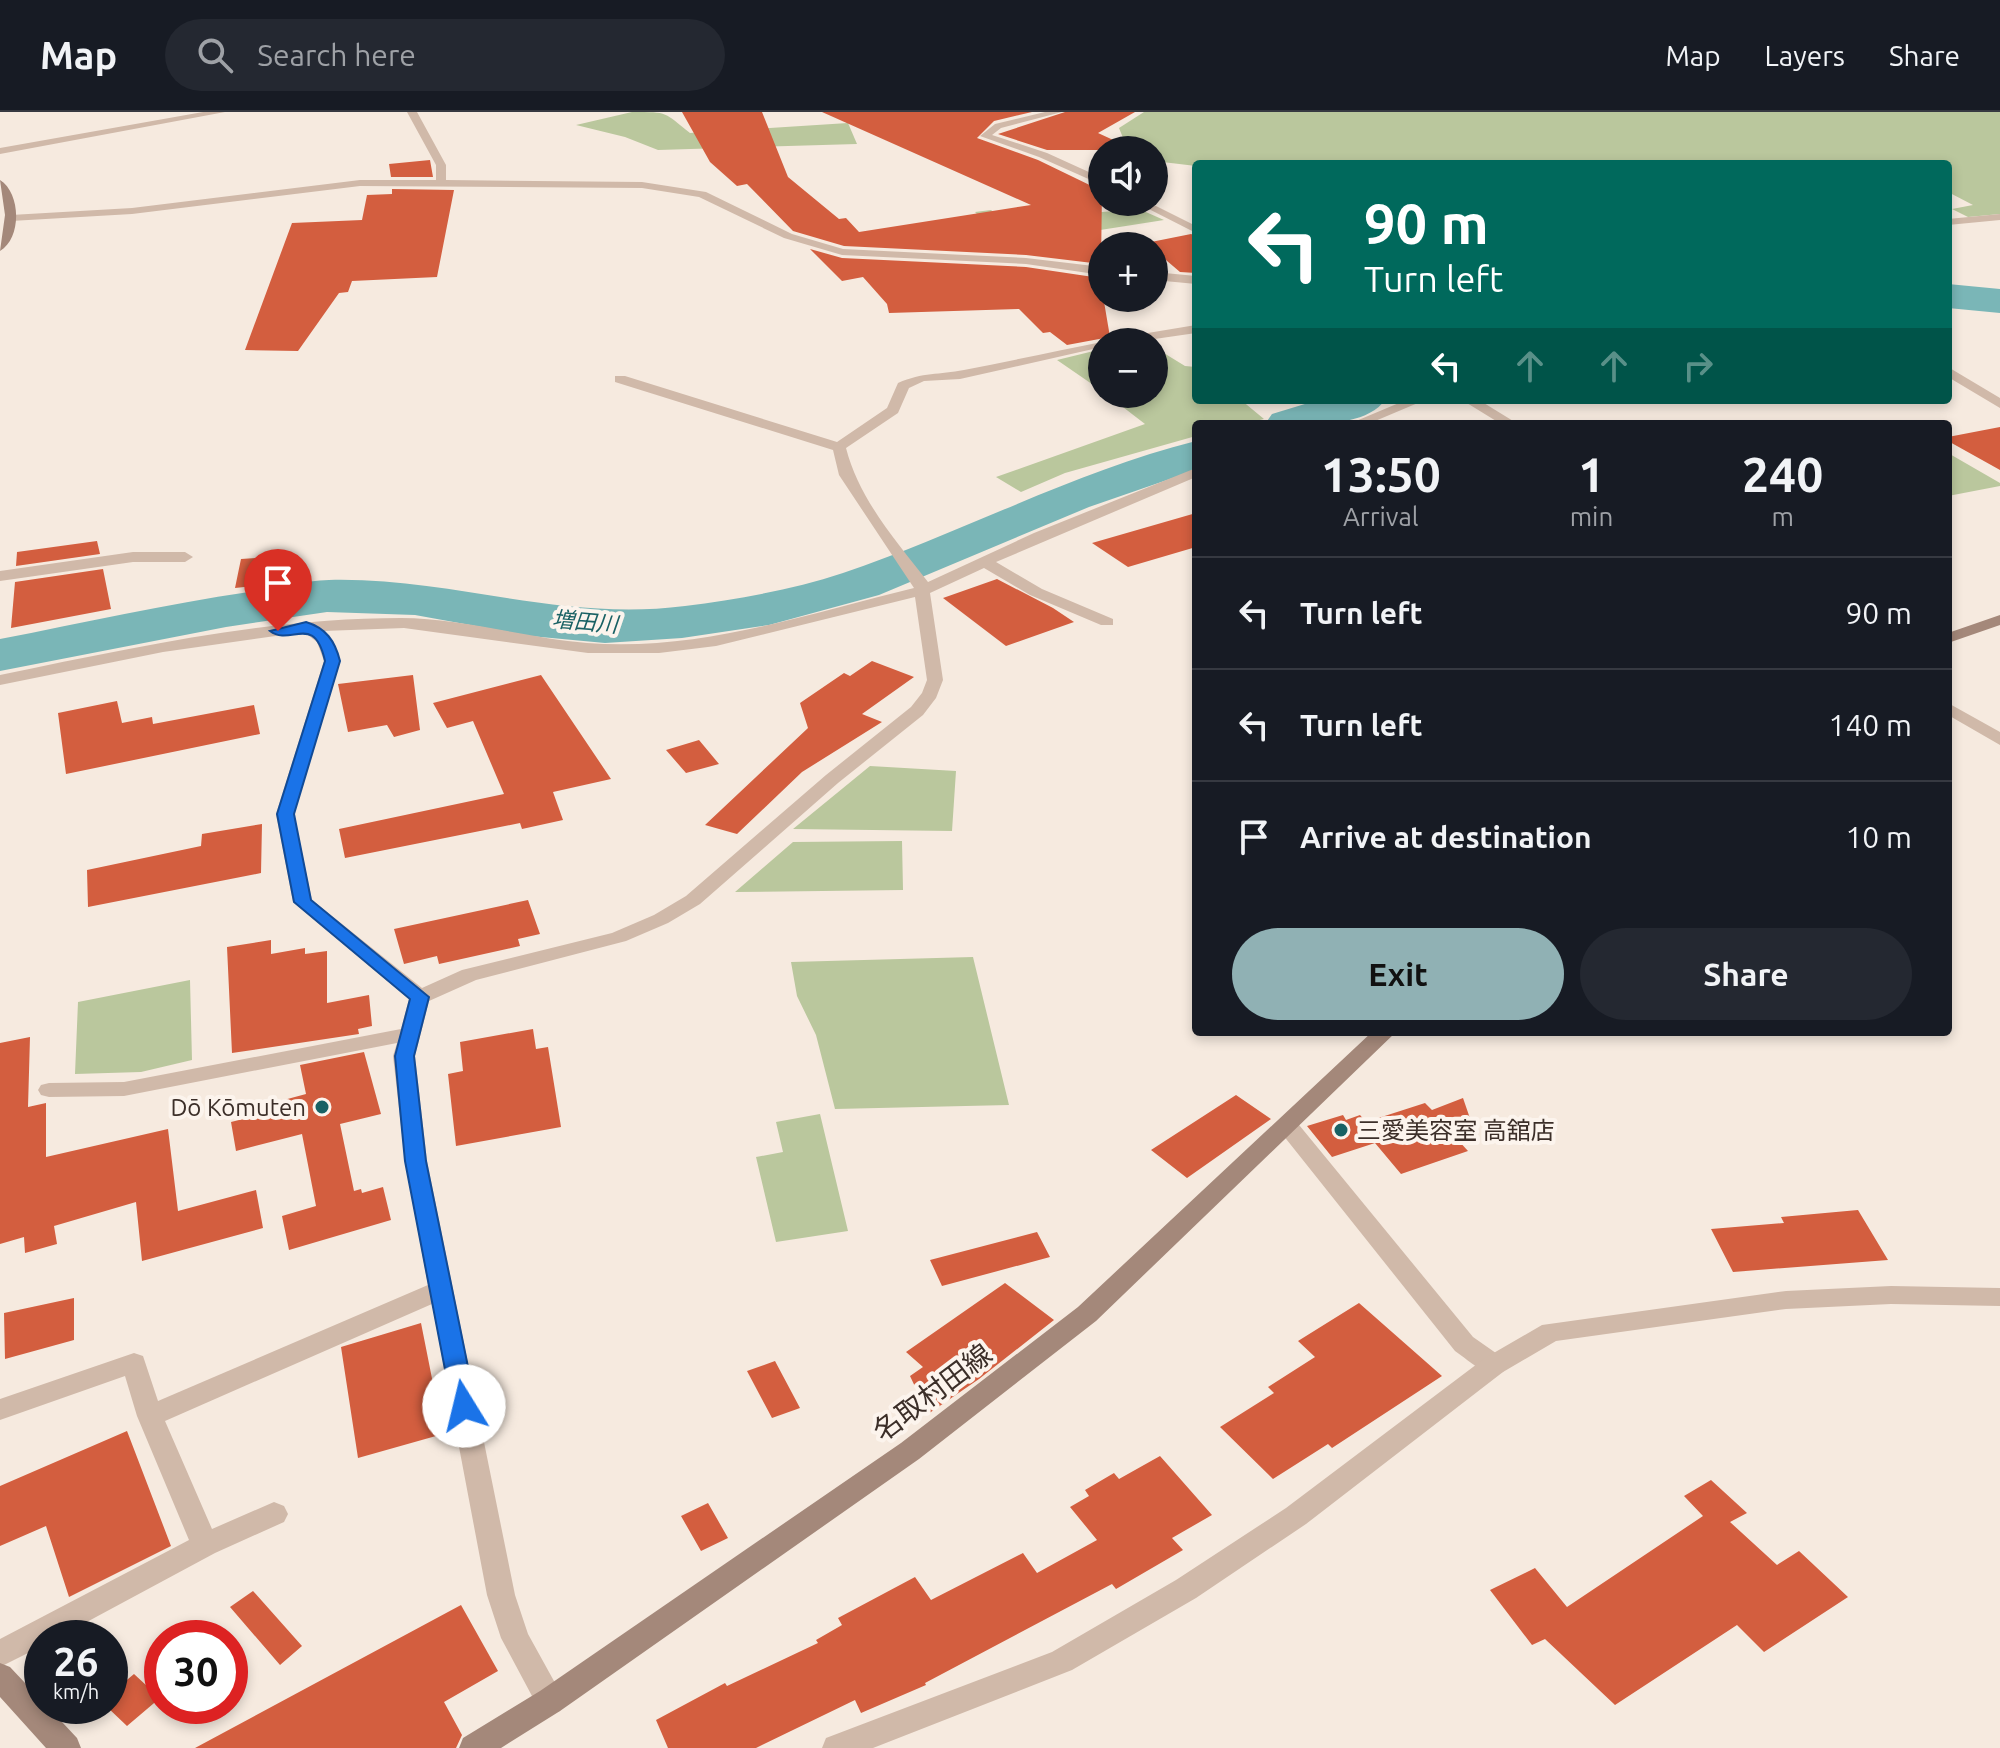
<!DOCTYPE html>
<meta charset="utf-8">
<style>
:root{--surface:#171b24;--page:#242831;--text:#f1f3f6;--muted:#9ea1a6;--line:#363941;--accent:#90b1b4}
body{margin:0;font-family:Ubuntu,"Noto Sans JP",sans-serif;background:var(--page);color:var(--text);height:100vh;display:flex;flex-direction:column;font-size:30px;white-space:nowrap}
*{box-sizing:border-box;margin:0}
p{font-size:26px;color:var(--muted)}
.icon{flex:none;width:44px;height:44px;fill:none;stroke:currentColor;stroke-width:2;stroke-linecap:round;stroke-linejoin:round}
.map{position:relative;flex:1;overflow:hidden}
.side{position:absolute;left:1192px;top:308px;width:760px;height:616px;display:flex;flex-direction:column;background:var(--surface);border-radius:8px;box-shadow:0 4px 12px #0003}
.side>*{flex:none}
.guide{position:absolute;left:1192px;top:48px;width:760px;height:244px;border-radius:8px;box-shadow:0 4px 12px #0003;background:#00695c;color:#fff;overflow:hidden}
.fabs{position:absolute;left:1088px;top:24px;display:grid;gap:16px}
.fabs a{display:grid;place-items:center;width:80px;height:80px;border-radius:50%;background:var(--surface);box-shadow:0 4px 12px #0003;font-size:40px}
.speed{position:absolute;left:24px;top:1508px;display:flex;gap:16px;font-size:40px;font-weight:700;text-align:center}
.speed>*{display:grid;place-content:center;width:104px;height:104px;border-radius:50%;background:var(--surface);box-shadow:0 4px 12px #0003;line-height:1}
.speed small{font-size:20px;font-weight:400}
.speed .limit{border:12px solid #d22;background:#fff;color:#111}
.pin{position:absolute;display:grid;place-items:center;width:68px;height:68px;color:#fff;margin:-82px -34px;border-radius:50% 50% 50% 0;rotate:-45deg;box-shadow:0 0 8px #0007}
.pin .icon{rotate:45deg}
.me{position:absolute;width:88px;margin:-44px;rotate:351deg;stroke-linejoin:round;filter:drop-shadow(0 0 6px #0008)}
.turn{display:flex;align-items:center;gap:28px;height:168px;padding:0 40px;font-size:36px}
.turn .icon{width:104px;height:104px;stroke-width:2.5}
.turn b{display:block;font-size:56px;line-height:68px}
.lanes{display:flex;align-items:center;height:76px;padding:0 40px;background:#0003;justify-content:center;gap:40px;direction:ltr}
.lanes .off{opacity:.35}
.eta{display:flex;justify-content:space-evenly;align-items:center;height:136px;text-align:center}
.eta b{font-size:48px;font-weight:700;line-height:56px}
.cta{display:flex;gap:16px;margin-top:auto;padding:16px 40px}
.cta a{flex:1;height:92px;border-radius:48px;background:var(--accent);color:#111;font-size:32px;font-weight:700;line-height:92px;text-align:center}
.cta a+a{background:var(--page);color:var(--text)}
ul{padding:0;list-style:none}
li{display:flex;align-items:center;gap:24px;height:112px;padding:0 40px;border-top:2px solid var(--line)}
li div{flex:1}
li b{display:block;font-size:30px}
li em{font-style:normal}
header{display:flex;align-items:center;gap:48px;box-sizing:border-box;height:112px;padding:0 40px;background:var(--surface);border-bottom:2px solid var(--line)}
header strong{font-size:38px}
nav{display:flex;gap:44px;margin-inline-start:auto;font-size:28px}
.search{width:560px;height:72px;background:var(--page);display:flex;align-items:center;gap:20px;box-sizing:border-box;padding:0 28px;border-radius:44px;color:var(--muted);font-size:30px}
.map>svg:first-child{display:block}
.green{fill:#bac79d}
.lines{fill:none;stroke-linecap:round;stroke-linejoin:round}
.river{fill:#7ab6b7;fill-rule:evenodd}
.building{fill:#d35e3f}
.lane{fill:#d0b9a9;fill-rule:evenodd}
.street{fill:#d0b9a9;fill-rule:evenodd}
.secondary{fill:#a4887a;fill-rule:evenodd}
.route{fill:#1a73e8;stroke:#114b97;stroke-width:2}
.poi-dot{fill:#196164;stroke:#fcf4ed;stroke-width:3}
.labels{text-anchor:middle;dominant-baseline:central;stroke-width:8;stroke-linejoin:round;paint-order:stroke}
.far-water-label{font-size:22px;font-style:italic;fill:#196164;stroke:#fcf4ed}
.poi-label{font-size:24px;fill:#3c2f29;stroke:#fcf4ed;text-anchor:end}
.near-street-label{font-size:28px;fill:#3c2f29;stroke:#fcf4ed}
</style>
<header>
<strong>Map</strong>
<div class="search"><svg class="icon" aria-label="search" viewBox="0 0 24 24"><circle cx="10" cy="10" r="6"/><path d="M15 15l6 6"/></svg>Search here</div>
<nav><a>Map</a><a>Layers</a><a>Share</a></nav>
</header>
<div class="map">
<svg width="2000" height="1636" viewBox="0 0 2000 1636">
<rect width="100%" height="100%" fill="#f6eadf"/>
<path class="green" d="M632,0C670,0 663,0 690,21L848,11L857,32L658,38L625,25L576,13Z
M1144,0H2000V102L1968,105L1952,97L1973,93L1948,80V52L1196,54L1154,49V38H1128L1119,16Z
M1139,97L1164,108L1043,127L982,107L975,100L991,98L1003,108Z
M1154,235L1185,254L1196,255V288H1241L1264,307L1243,312H1196V324L1065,361L1021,380L996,365L1145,312L1106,282H1154Z
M1102,237V279L1057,248Z
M1948,341L2000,371V374L1948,384Z
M870,654L956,659L952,719L793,717Z
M902,729L903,778L735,780L793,730Z
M973,845L1009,993L835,997L816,923L797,884L791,850Z
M190,868L192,948L141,960L75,962L78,890Z
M820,1002L848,1119L776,1130L756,1045L783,1040L776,1010Z"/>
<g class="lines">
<path class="river" d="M1948,172L2000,177V201L1948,196Z
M1318,288H1385C1364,318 1298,312 1265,312L1272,302Z
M1196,329V358L1089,395L879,483L769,513L682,526L605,531L530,524L415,503L327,500L226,515L0,559V527C83,511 166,492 249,480C275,476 303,469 329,468C452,465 559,510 685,494C738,487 792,478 843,461C962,421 1073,360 1196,329Z"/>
</g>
<path class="building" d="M682,0H762L788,65L839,107L846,106L859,120L1031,93L822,0H1032L994,9L977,26L1038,48L1102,79L1101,152L1026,143L844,134L793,119L747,72L737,74L710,50Z
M1065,0H1135L1098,21L1135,38H1047L998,22Z
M430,48L433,65H391L389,52Z
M392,77L454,78L437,165L352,169L348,180L339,181L298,239L245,238L292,111L362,108L367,83L392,82Z
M1191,122L1196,124V161L1180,160L1146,131Z
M810,137L842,146L1026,155L1100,166L1110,225L1067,233L1050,220L1043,221L1019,197L889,201L887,192L863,165L842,169Z
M2000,315V358L1948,329V325Z
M1196,401V435L1128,455L1092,431Z
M97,429L100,442L16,454L17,440Z
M270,445L264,473L235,476L241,447Z
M103,457L111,497L11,516L15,470Z
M997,467L1053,496L1074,510L1006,534L943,486Z
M872,549L914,565L862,602L882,610L802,660L737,722L705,713L808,616L800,591L844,561L850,564Z
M413,563L420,618L394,625L387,613L348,620L338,572Z
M541,563L611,667L553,680L563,708L522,717L520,711L345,746L339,717L504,682L473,609L447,616L433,591Z
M117,589L122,611L152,605L153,612L254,593L260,622L66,662L58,601Z
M699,628L719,652L686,661L666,638Z
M262,712L261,761L88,795L87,758L201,734L202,722Z
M528,788L540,822L518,827L520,834L439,852L437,844L404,852L394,817Z
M271,828V842L305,836V842L327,839V891L369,883L372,914L358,917L359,922L232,941L227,835Z
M533,917L536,937L548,935L561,1015L456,1034L448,962L463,959L460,930Z
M30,925L28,995L46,991V1045L168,1017L178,1099L256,1078L263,1116L142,1149L136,1090L54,1114L57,1132L25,1141L24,1125L0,1132V931Z
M364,940L381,1002L340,1012L354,1079L361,1077L362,1081L383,1075L391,1108L289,1138L282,1104L316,1094L302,1022L236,1039L231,1010L282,997L280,989L306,982L300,953Z
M1236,983L1271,1007L1187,1066L1151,1038Z
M1463,986L1475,1021L1457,1027L1468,1039L1401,1062L1375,1031L1332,1045L1307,1014L1343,1003L1346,1008L1360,1003L1366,1010L1425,991L1432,998Z
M1858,1098L1888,1148L1733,1160L1711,1117L1784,1111L1781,1105Z
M1037,1120L1050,1145L942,1174L930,1148Z
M1005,1171L1054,1208L979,1267L928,1302L910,1264L923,1255L906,1240Z
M74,1186V1228L5,1247L4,1201Z
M1359,1191L1442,1264L1332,1336L1328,1332L1273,1367L1220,1315L1274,1281L1268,1275L1315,1245L1298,1229Z
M421,1211L443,1322L358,1346L341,1235Z
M775,1249L800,1296L772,1306L747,1259Z
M127,1319L171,1434L69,1485L46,1414L0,1434V1374Z
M1160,1344L1212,1403L1172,1426L1183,1438L1116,1477L1112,1472L925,1571L926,1573L861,1601L855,1588L756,1636H668L656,1608L725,1571L727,1574L818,1531L816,1528L842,1513L838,1506L915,1465L931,1488L1023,1441L1037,1461L1097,1428L1070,1395L1089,1384L1085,1378L1114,1361L1119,1367Z
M1711,1368L1747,1401L1730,1410L1777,1453L1799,1439L1848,1485L1764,1540L1737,1513L1615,1593L1545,1527L1532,1533L1490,1478L1535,1456L1567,1495L1703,1404L1684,1384Z
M708,1391L728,1426L701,1439L681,1404Z
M253,1479L302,1534L280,1553L230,1495Z
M461,1493L498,1559L444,1590L462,1623L456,1636H195Z
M134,1562L160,1586L127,1614L106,1594H110V1582Z"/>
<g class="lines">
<path class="lane" d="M1287,1005L1295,1008L1473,1225L1503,1246L1507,1253L1503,1260C1485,1266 1470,1249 1455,1239L1279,1018L1276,1013L1279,1008Z"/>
<path class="street" d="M203,0H225L0,42V36Z
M407,0H417L446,53V68L642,70L706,80L792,122L843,137L1026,146L1102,155V163L1026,152L842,143L784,126L699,85L642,76L360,74L132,102L11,109L5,106L11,103L132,96L360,68H436V53Z
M1045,0H1062L1001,16L992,23L1047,41L1102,66V73L1039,45L980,24L995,12Z
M1135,90H1148L1196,114V121Z
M2000,102V108L1948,113V107Z
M1154,160L1196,164V172L1154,168Z
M1196,213V221L1134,230H1102V235L960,267L924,269L909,276L898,301L846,336C859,387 896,429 928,470L1034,421L1196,356V365L996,450L1042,477L1113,507V513H1101L1030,483L984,456L930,481L943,568L936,586L923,603L838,671L700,792L668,811L626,829L476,868L429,889L415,944L427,1049L515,1483L528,1522L565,1589L560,1599L550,1603L540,1599L501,1526L487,1483L432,1192L165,1309L212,1417L274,1390L284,1394L288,1402L284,1410L215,1441L57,1526H42V1534L0,1555V1527L189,1428L137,1304L125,1264L0,1308V1287L134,1241L143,1244L158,1289L428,1173L405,1049L393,944L397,931L124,984L49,985L41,983L38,978L41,973L49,971L124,970L401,917L409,887L293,790L276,702L324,549L317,530L304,520L163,540L0,573V563C132,536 266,506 401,506C460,506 527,526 587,531C698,540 807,502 914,476L839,363L833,338L615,270V264H625L837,330L887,296L898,271C923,260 939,263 964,258C1042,243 1118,225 1196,213ZM915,485L927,568L922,581L911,595L826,663L686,784L654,803L612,821L462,858L422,876L312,788L294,702L340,549L334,532L324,519L404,516L588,541H659L716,534Z
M1948,255L2000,286V296L1948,265Z
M1406,288H1425L1368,312H1349Z
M1462,288H1479L1518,312H1501Z
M133,440H185L193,445L185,450H133L0,469V459Z
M1948,591L2000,620V633L1948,603Z
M1891,1174L2000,1176V1194L1891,1192L1786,1197L1556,1229L1503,1260L1306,1412L1196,1486L1072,1558L873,1636H822L826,1626L1052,1540L1176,1468L1286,1396L1485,1246L1542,1213L1786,1179Z"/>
<path class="secondary" d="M0,68C21,81 22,126 0,139L5,103Z
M2000,503V513L1948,531V521Z
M1372,920H1396L1096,1209L919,1347L560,1599L501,1636H459L463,1626L540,1579L901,1331L1078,1195Z
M0,1551L10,1555L42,1589V1594H47L77,1626L81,1636H46L0,1585Z"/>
</g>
<path class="route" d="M306,510C326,516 335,529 340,549L294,702L311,788L429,885L414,944L426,1049L476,1294L472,1301H456L452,1294L405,1049L395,944L410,887L294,790L277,702L325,549C314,500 291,535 270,519Z"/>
<g class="poi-dot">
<circle cx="322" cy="995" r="8"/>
<circle cx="1341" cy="1018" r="8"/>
</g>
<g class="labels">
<g class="far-water-label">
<text transform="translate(585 509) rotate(5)">増田川</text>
</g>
<g class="poi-label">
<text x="306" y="995">Dō Kōmuten</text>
<text x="1357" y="1018" text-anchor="start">三愛美容室 高舘店</text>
</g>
<g class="near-street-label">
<text transform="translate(932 1280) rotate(-37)">名取村田線</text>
</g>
</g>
</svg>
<div class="fabs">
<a><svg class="icon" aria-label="sound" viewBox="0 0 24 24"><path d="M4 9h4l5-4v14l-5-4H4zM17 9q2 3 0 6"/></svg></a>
<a>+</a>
<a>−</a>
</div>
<div class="speed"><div>26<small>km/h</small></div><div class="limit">30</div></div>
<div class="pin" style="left:278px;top:519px;background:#d93025"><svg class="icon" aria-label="arrive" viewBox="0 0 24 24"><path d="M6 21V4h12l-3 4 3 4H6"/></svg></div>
<svg class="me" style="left:464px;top:1294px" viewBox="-20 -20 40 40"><circle r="19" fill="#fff"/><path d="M0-13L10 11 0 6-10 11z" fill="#1a73e8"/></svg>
<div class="guide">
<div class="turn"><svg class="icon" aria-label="left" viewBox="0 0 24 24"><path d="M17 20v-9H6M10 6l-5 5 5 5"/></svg><div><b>90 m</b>Turn left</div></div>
<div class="lanes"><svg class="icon" aria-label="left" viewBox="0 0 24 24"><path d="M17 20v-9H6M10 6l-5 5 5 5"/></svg><svg class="icon off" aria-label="ahead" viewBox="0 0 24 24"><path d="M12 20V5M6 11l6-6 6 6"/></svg><svg class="icon off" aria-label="ahead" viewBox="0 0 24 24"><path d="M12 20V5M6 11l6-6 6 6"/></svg><svg class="icon off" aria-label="right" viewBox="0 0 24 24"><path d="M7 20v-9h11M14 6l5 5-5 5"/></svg></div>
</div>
<section class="side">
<div class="eta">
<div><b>13:50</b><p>Arrival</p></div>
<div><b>1</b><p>min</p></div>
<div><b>240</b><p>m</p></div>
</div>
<ul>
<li><svg class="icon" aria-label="left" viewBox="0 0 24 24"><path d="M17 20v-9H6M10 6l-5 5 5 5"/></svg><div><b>Turn left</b></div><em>90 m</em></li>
<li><svg class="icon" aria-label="left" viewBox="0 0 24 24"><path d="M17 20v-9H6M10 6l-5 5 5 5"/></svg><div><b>Turn left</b></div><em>140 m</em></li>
<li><svg class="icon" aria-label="arrive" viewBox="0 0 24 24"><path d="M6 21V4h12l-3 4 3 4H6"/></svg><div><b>Arrive at destination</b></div><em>10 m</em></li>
</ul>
<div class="cta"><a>Exit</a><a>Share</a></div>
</section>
</div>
